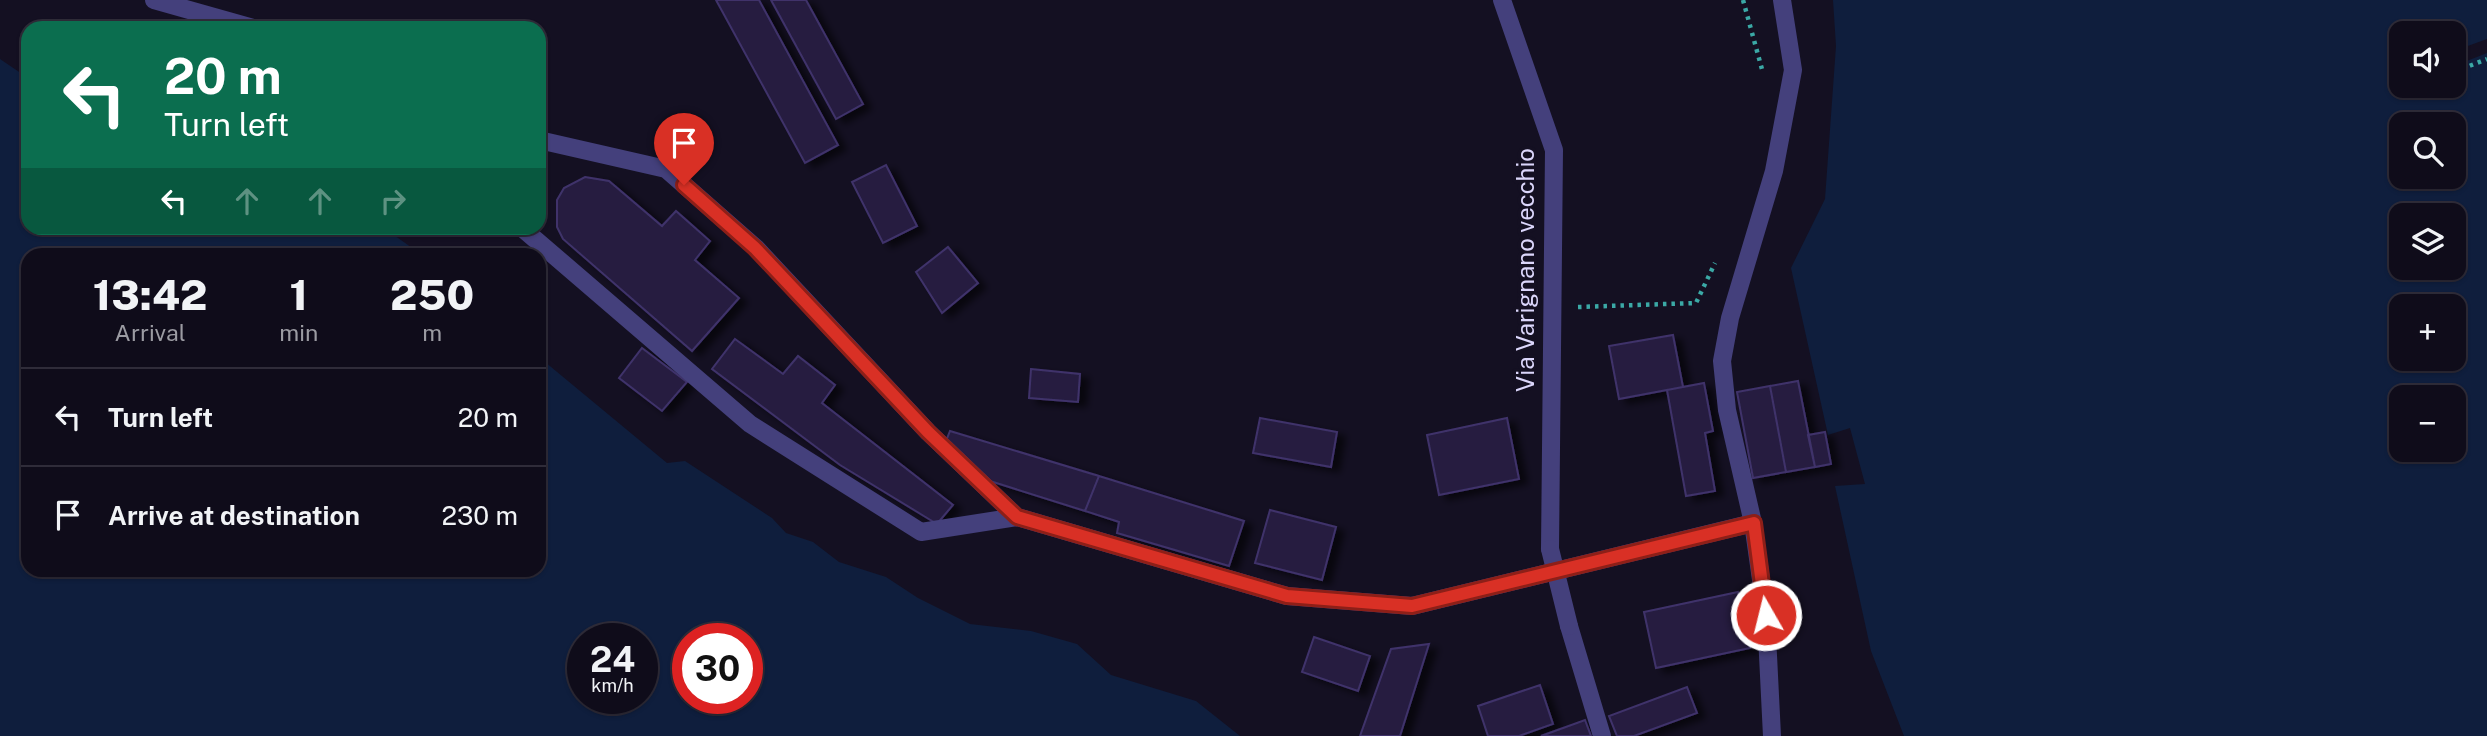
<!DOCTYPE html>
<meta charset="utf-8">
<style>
:root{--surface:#0f0c1a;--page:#181523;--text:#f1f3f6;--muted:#9b9ba2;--line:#2f2c39}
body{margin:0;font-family:"Public Sans",sans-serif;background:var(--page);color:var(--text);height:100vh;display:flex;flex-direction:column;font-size:26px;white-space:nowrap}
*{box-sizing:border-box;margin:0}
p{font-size:23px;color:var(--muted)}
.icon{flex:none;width:38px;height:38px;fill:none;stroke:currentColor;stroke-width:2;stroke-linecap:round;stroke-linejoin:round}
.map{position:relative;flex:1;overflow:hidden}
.sheet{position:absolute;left:21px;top:248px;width:525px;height:329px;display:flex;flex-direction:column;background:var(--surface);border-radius:21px;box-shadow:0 2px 5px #0004,0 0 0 2px var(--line)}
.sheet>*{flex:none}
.guide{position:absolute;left:21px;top:21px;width:525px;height:214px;border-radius:21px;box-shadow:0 2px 5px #0004,0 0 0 2px var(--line);background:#0b6e4f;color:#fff;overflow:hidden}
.buttons{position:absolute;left:2389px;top:21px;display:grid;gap:14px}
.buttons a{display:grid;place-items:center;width:77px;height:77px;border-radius:14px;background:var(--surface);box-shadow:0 2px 5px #0004,0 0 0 2px var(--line);font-size:35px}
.speed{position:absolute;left:567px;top:623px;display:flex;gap:14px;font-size:35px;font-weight:700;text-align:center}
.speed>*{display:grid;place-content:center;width:91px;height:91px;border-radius:50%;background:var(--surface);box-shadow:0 2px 5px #0004,0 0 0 2px var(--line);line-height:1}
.speed small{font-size:18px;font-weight:400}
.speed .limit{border:10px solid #d22;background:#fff;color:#111}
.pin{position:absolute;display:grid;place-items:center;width:60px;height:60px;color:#fff;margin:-72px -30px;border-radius:50% 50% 50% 0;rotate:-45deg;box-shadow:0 0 7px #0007}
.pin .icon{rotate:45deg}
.me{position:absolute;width:77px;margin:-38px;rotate:352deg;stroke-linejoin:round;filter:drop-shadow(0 0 5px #0008)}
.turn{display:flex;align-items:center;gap:24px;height:147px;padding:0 28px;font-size:32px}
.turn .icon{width:91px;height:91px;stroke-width:2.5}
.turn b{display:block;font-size:49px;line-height:60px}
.lanes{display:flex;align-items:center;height:66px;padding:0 28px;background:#0003;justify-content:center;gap:35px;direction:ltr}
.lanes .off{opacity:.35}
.eta{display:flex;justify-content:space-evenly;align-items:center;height:119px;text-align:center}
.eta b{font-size:42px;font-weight:800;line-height:49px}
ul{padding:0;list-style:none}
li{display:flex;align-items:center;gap:21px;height:98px;padding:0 28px;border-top:2px solid var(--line)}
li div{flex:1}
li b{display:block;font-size:26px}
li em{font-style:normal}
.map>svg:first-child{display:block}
.water{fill:#0f1e3d;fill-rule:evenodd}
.building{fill:#261e41;stroke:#3f336b;stroke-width:2;filter:url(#shadow)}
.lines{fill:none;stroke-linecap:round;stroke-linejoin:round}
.path{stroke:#3ba9a6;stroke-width:4.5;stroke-dasharray:3.5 5;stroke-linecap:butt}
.lane{stroke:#44407c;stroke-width:18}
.street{stroke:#44407c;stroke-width:18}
.street-bridge{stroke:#44407c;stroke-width:18}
.route-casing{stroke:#8d1f18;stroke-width:18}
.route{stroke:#d93025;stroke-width:12}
.labels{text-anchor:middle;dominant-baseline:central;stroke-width:7;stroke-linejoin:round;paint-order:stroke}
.street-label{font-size:24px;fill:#dbd6fb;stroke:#141022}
</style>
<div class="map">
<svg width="2487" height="736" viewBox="0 0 2487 736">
<defs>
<filter id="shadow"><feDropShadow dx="8" dy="4.5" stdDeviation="3.5" flood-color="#0009"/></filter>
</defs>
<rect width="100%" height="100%" fill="#141022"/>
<path class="water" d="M1833,0H2487V39L2454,51V33H2401V86H2454V66L2487,53V736H1904L1871,651L1835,486L1865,484L1850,428L1828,435L1791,268L1825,199L1836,46ZM2401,124H2454V177H2401ZM2401,215H2454V268H2401ZM2401,306H2454V359H2401ZM2401,397H2454V450H2401Z
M0,59L28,78V228H384L422,255L28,256V570H539V357L667,463L685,461L772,518L786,533L813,542L839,562L886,577L918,598L970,624L1031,631L1077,644L1111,675L1196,701L1240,736H0ZM583,639H642V698H583ZM688,639H747V698H688Z"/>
<path class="building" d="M716,0H759L838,145L805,163Z
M771,0H806L863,104L836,119Z
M886,165L917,226L883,243L852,182Z
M585,177L609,181L662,226L676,211L710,241L695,260L739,298L692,351L563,239L557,227V200L564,188Z
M948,247L978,283L942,313L916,272Z
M1673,335L1683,387L1619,399L1609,346Z
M735,339L783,374L798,356L835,385L822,403L953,505L937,524L840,465L712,369Z
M642,348L687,382L662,411L619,378Z
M1031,369L1080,374L1078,402L1029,398Z
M1798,381L1815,467L1786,472L1770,386Z
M1704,383L1713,431L1705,433L1715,491L1686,496L1667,390Z
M1770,386L1786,472L1753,478L1737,392Z
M1260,418L1337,432L1331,467L1253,453Z
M1507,418L1519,479L1439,495L1427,435Z
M950,431L1099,476L1085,511L974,476L946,441Z
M1825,432L1831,464L1815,467L1808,435Z
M1099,476L1244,521L1229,566L1117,533L1119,522L1085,511Z
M1270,510L1336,527L1322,580L1255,563Z
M1738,592L1750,648L1656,668L1644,612Z
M1314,637L1370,656L1358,691L1302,672Z
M1429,644L1400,736H1360L1391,649Z
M1540,685L1553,724L1519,736H1488L1478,706Z
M1687,687L1697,713L1634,736H1617L1609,716Z
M1585,720L1591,736H1541Z"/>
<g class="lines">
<path class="path" d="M1743,0L1763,73
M2454,72L2487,59
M1578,307L1696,303L1715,263"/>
<path class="lane" d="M154,0L253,28
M539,140L666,169L756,248L928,432L1017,517
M522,228L750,424L921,532L1017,517L1287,596L1412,606L1753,523"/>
<path class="street" d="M1502,0L1554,150L1550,549
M1569,626L1602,736
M1772,736L1766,615L1753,523L1727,410L1722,361L1730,318L1774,171L1793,70L1782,0"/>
<path class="street-bridge" d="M1550,549L1569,626"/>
</g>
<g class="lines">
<defs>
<path id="route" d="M684,185L755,248L928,432L1017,517L1287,596L1412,606L1754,523L1766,615"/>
</defs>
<use href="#route" class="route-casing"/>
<use href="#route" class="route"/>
</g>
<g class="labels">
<g class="street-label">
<text transform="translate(1525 270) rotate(-90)">Via Varignano vecchio</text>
</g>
</g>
</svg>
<div class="buttons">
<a><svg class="icon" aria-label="sound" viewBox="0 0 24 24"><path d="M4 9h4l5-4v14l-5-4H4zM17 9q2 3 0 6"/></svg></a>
<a><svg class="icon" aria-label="search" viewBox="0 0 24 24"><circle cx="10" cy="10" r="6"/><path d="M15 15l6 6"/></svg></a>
<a><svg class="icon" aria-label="layers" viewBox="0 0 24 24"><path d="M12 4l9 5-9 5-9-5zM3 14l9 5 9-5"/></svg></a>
<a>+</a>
<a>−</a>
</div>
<div class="speed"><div>24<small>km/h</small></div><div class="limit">30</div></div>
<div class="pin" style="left:684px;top:185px;background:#d93025"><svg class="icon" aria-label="arrive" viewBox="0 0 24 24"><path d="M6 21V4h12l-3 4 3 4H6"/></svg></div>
<svg class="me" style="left:1766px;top:615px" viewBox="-20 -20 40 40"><circle r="17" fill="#d93025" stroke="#fff" stroke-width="3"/><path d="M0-11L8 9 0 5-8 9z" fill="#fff"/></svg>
<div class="guide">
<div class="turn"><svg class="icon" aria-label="left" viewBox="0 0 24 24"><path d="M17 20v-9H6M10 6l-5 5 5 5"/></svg><div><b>20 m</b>Turn left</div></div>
<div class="lanes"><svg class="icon" aria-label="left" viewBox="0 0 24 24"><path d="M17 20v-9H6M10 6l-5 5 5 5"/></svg><svg class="icon off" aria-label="ahead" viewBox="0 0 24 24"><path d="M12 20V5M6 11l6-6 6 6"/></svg><svg class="icon off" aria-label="ahead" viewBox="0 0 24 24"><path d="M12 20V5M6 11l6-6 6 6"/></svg><svg class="icon off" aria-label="right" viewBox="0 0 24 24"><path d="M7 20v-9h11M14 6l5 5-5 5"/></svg></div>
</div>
<section class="sheet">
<div class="eta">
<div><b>13:42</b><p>Arrival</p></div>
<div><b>1</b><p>min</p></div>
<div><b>250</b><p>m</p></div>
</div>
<ul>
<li><svg class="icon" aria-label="left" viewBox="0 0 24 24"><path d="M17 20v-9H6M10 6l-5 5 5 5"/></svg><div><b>Turn left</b></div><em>20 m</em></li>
<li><svg class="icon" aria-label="arrive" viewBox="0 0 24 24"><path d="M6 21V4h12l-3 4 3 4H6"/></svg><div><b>Arrive at destination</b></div><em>230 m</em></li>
</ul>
</section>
</div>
